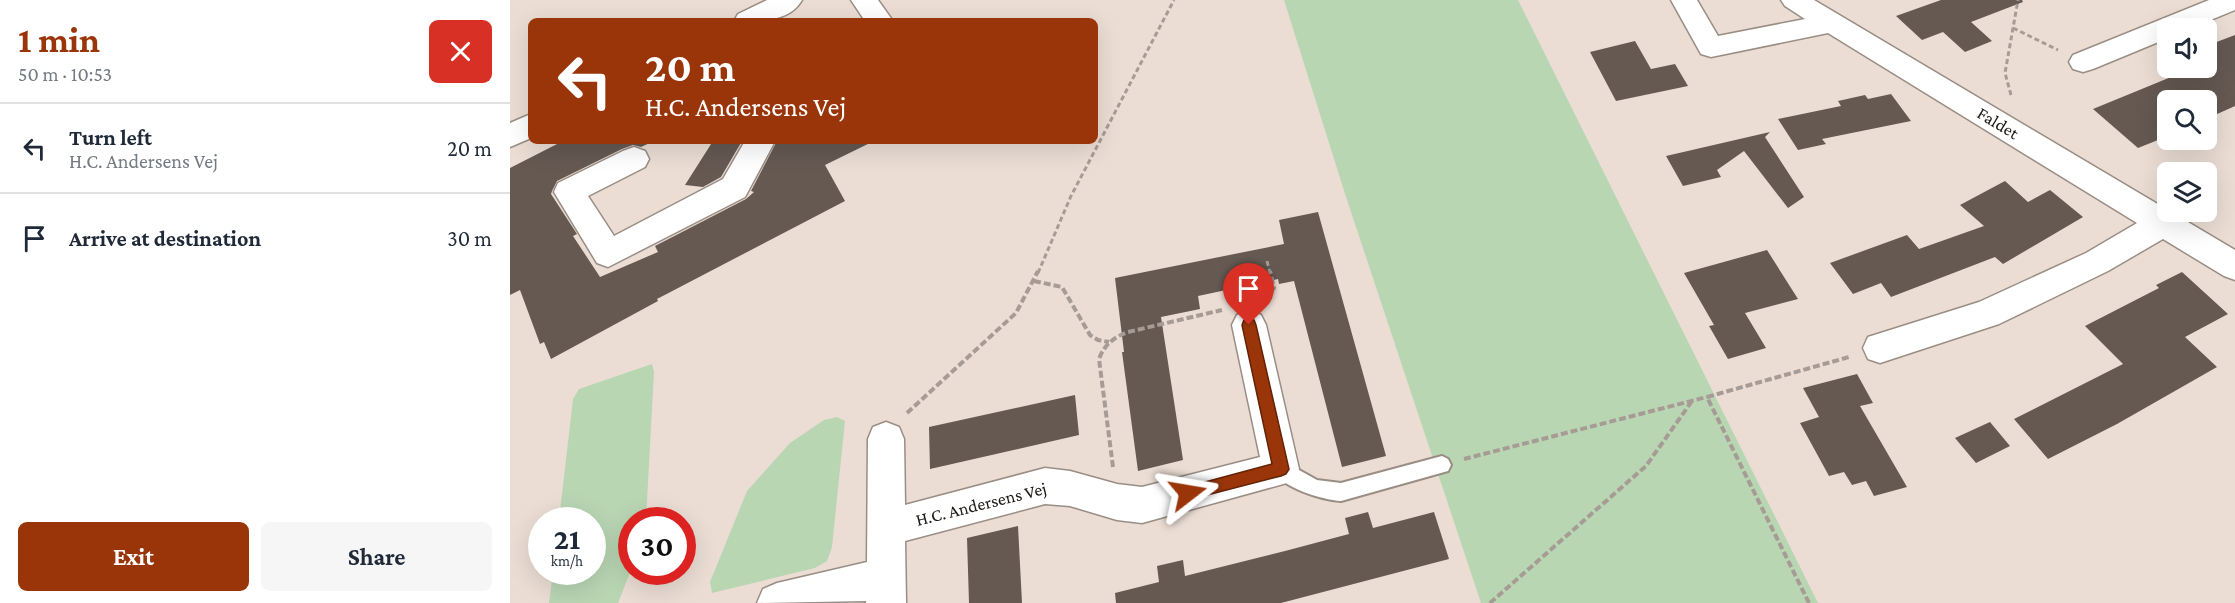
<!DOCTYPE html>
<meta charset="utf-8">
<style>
:root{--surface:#fff;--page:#f6f6f7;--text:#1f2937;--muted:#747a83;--line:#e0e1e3;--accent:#9a3509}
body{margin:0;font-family:"Crimson Pro",serif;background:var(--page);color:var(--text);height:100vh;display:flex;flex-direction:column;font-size:22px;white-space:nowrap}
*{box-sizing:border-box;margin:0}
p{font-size:20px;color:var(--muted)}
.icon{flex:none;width:33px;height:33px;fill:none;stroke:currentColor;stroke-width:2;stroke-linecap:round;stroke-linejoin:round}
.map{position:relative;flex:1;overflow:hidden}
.details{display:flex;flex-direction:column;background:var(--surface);width:510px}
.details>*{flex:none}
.banner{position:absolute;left:18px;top:18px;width:570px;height:126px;border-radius:9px;box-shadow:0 6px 24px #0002;background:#9a3509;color:#fff;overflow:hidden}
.fabs{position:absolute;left:1647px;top:18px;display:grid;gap:12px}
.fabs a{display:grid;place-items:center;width:60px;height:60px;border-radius:9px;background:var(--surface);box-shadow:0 6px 24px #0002;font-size:30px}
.speed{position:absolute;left:18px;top:507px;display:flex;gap:12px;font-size:30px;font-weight:700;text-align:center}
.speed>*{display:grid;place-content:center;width:78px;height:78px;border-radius:50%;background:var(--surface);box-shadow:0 6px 24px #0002;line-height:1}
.speed small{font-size:15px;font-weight:400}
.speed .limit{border:9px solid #d22;background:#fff;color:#111}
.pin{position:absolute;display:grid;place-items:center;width:51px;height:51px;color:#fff;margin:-62px -26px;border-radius:50% 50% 50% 0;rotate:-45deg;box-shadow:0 0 6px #0007}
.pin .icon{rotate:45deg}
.me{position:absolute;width:66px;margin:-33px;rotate:76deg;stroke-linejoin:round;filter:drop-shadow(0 0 4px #0008)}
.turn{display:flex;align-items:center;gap:21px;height:126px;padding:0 18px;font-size:27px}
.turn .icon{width:78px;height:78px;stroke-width:2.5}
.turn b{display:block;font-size:42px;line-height:51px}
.round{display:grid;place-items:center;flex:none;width:63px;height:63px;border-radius:9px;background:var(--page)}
.summary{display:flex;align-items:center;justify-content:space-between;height:102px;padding:0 18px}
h1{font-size:36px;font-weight:700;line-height:45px;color:var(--accent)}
.primary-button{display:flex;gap:12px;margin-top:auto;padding:12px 18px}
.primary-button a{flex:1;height:69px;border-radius:9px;background:var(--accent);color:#fff;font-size:24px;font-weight:700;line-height:69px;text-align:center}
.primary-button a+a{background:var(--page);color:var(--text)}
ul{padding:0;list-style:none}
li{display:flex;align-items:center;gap:18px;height:90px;padding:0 18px;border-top:2px solid var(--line)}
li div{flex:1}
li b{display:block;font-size:22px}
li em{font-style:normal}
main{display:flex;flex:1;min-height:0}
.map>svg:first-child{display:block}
.green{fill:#b9d6b3}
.building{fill:#655952}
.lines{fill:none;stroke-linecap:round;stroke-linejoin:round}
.service-casing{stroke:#9a8d84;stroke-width:4}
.minor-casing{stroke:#9a8d84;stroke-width:3}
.path-far1{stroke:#a79c95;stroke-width:3;stroke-dasharray:5 3;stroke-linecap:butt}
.path{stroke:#a79c95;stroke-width:4;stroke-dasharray:7 3;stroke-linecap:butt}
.service{fill:#fff;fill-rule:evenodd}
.minor{fill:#fff;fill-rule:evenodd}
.route{fill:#9a3509;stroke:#642206;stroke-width:1.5}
.labels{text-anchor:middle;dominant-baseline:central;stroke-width:6;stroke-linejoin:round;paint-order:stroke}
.street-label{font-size:18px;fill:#1d1815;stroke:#fff}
</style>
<main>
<section class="details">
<div class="summary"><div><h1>1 min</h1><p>50 m · 10:53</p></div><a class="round" style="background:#d93025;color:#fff"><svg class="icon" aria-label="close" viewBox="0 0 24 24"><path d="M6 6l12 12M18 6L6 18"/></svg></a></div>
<ul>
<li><svg class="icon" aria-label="left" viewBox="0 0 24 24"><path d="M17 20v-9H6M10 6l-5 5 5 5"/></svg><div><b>Turn left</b><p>H.C. Andersens Vej</p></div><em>20 m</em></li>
<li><svg class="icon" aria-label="arrive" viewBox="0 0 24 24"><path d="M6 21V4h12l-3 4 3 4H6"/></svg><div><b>Arrive at destination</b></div><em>30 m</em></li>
</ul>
<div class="primary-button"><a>Exit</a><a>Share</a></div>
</section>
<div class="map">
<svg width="1725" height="603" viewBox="0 0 1725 603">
<rect width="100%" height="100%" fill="#ebddd4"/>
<path class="green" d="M774,0H1008L1308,603H971L836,197Z
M142,364L144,372L136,520H122L121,570L108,603H39L43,572H82V520H49L63,399L69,389Z
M327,417L335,421L322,547L317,561L305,568L202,593L200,582L237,491L280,443L314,420Z"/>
<path class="building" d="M1431,0H1512L1513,2L1461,22L1482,41L1455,52L1433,32L1412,40L1386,16Z
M1725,35V106L1696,119V100H1658V136L1628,148L1583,109L1683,68H1696V46Z
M1125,41L1141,69L1165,64L1178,86L1106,101L1080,52Z
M1381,94L1401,121L1312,139L1316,144L1288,150L1268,119L1331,106L1328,101L1355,95L1358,99Z
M1260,132L1255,137L1294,197L1278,208L1234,151L1207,170L1211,177L1173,186L1156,156Z
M53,141H144L131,147L123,145L112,149L47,181L42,191L41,194L67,234L63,236L90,277L148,252L145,246L236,199L244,192L241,191L267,141H364L315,165L335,201L147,299L148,301L41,359L34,342L30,344L10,290L0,295V168Z
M203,141H232L211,177L193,187L175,185Z
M1495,181L1518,202L1540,190L1573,217L1493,264L1485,257L1381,297L1371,283L1343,294L1320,263L1397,235L1409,249L1474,226L1450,205Z
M808,212L876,456L832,467L784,281L769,284L768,279L688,296L690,309L651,317L673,460L628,471L612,352H614L605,278L774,244L769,220Z
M1257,250L1288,299L1235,313L1256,348L1218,359L1199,326L1204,325L1174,273Z
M1672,272L1718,314L1675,337L1707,367L1607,424L1538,459L1504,419L1613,364L1575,326L1649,288L1646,285Z
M1347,374L1363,403L1350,406L1397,487L1364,496L1356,481L1342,485L1334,472L1319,476L1290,423L1309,417L1293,388Z
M565,395L569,435L420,469L419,427Z
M1480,422L1500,446L1466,463L1445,438Z
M858,512L863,528L924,512L939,559L771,603H606L605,593L649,582L647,566L673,560L675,576L775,551L839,534L835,518Z
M508,526L512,603H459L457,538Z"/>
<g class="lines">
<defs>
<path id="service" d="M932,456L938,459L941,465L938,471L831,501C812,500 770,487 762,469L765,463L771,460L807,480L831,483Z"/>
<path id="minor" d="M257,0H292C279,23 248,21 224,21L228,14Z
M341,0H368L383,21H355Z
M1161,0H1187L1208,36L1295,19L1275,6L1271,0H1304L1725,250V280L1714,276L1653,239L1598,271L1489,324L1370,363L1358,359L1353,348L1358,337L1469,302L1576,253L1627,223L1318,33L1201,57L1191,54Z
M1699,0H1725V10L1681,28H1658V38L1583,69L1573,72L1563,69L1559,62L1563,55Z
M21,114V138L0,147V123Z
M235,141H265L235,197L98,267L87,263L44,192L48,183L113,151L124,147L135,151L139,159L135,167L78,196L104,236L213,179Z
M739,310L751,315L756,325L789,469L784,481L632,523L607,520L560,506L535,504L395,541L396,603H356V601L247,603L253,589L267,583L357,562L358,439L363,427L376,422L389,427L394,439L395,505L535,468L560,471L607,484L632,487L750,457L722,325L727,315Z"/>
</defs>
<use href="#service" class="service-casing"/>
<use href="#minor" class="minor-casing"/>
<path class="path-far1" d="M1503,28L1548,50
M1501,95L1495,73L1508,0
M757,261L760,273
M528,273L561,196L664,0"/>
<path class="path" d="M524,281L552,287L580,335L588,340L599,342
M754,300L764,288L760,271
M397,413L506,313L528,271
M954,459L1197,397
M603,467L589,359C594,345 604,337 618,332L712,310
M980,603L1136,466L1182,401
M1299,603L1197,397L1339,357"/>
<use href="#service" class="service"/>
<use href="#minor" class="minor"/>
</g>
<path class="route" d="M739,319L744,320L746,325L779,469L776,474L771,476L678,500L673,498L671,493L673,488L762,464L732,325L734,320Z"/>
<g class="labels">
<g class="street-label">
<text transform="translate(1488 123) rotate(31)">Faldet</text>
<text transform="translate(471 504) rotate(-14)">H.C. Andersens Vej</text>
</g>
</g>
</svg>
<div class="fabs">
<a><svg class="icon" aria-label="sound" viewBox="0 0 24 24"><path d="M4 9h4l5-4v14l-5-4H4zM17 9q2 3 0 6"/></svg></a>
<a><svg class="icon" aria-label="search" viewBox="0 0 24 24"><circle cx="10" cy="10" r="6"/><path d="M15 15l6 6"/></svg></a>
<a><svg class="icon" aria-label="layers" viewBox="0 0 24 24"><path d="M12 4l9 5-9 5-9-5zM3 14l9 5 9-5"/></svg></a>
</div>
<div class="speed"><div>21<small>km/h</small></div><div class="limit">30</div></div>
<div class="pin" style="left:739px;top:325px;background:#d93025"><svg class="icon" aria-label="arrive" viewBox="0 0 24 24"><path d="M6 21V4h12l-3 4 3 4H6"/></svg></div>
<svg class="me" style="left:678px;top:493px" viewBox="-20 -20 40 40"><path d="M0-17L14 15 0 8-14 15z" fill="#9a3509" stroke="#fff" stroke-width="4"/></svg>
<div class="banner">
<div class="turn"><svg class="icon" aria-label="left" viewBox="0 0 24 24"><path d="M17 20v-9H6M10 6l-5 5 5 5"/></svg><div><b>20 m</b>H.C. Andersens Vej</div></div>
</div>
</div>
</main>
